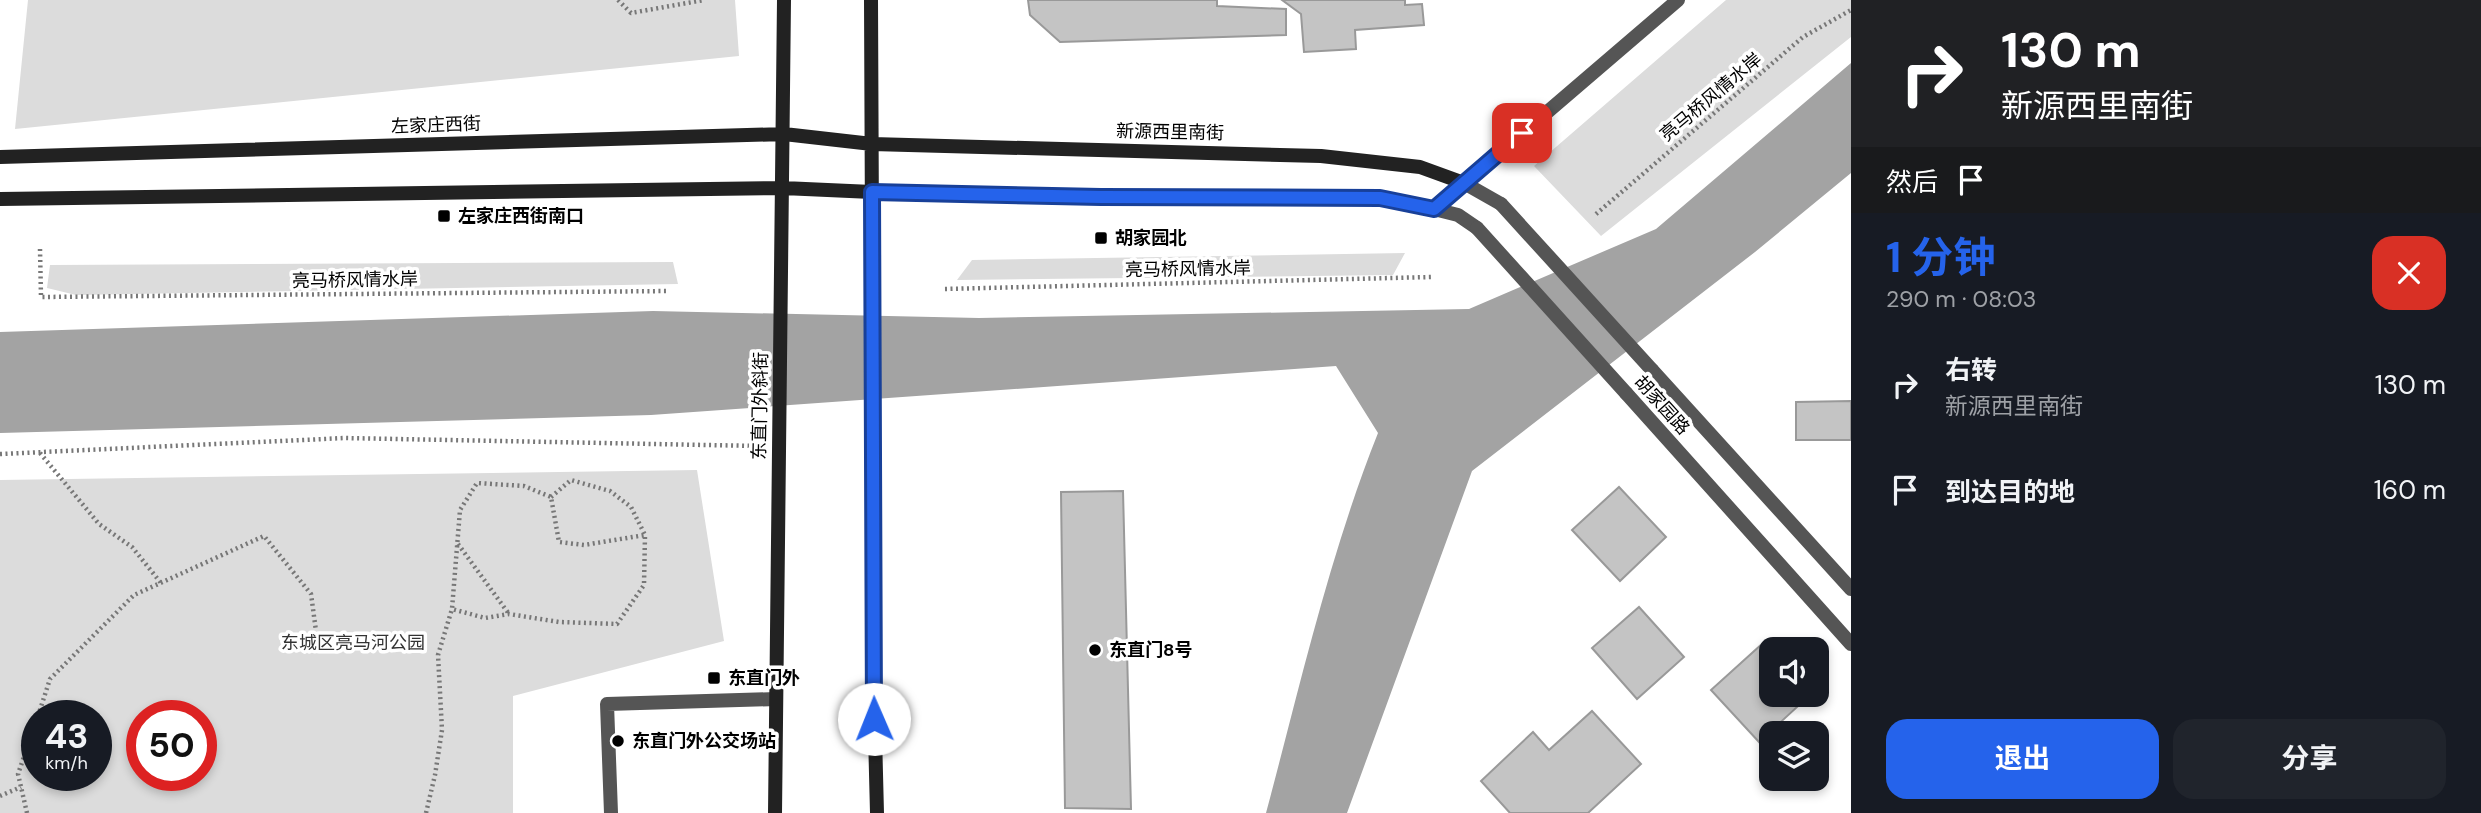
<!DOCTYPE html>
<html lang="zh">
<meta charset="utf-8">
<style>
:root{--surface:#171b24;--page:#20242c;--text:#f1f3f6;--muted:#9ea1a6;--accent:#2563eb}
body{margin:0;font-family:"DM Sans","Noto Sans SC",sans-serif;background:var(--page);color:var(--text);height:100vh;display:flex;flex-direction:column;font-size:26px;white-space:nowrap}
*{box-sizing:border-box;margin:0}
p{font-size:23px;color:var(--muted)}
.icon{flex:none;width:38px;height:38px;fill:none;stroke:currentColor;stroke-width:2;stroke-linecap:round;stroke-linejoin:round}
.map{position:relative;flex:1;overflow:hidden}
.details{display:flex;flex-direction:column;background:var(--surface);width:630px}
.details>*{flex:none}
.hud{background:#202124;color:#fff;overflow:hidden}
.controls{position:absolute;left:1759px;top:637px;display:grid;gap:14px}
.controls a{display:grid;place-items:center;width:70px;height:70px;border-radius:14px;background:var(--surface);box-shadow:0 4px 10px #0003;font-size:35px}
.speed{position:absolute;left:21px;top:700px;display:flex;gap:14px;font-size:35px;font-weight:700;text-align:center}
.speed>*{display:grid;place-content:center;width:91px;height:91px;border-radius:50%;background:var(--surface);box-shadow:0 4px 10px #0003;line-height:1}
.speed small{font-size:18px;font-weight:400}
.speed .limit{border:10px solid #d22;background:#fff;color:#111}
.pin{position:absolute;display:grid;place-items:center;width:60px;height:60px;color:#fff;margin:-30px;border-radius:14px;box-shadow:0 4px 10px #0006}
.me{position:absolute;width:77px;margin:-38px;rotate:359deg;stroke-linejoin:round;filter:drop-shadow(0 0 5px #0008)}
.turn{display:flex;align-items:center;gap:24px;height:147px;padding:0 35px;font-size:32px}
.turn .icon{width:91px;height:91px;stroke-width:2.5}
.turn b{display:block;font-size:49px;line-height:60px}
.then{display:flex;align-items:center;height:66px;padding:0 35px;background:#0003;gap:14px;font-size:26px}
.round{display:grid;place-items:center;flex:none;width:74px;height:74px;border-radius:21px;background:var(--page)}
.overview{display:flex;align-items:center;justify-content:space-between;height:119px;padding:0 35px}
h1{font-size:42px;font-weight:700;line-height:52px;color:var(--accent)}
.button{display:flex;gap:14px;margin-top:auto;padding:14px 35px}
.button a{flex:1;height:80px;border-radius:21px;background:var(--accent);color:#fff;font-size:28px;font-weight:700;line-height:80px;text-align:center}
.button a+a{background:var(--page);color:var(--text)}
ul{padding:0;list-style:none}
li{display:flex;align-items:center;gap:21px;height:105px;padding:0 35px}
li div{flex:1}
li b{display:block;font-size:26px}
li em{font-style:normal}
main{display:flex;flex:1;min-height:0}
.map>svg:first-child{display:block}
.green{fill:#dcdcdc;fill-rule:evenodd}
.water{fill:#a3a3a3}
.building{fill:#c4c4c4;stroke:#999;stroke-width:2}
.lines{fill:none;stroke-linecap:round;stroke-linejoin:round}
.path{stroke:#777;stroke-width:4.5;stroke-dasharray:2 3.5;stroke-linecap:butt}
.service{stroke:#555;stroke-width:14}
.tertiary{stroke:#555;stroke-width:14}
.secondary{stroke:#222;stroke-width:14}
.tertiary-bridge{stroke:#555;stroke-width:14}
.route-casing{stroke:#184099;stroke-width:18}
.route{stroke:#2563eb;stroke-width:12}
.poi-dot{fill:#000;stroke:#fff;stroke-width:2.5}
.labels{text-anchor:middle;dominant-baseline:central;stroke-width:7;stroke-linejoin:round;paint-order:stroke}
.street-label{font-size:18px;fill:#000;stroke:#fff}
.poi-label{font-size:18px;font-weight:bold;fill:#000;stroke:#fff;text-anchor:start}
.park-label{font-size:18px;fill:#333;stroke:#fff}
</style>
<main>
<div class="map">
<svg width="1851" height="813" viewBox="0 0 1851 813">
<rect width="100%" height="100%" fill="#fff"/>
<path class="green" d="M28,0H735L739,56L15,129Z
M1726,0H1851V37L1601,236L1534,166Z
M1405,253L1393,275L957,280L972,260Z
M673,262L678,284L76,295L47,288L50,265Z
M697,470L724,641L513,696V813H0V480ZM37,716H96V775H37ZM142,716H201V775H142Z"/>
<path class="water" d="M1851,63V173L1755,252L1472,471L1347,813H1266C1300,686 1329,556 1378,433L1336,366L651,415L0,433V332L653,311L979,318L1469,309L1656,229Z"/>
<path class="building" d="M1028,0H1217V6L1286,9V35L1060,42L1030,15Z
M1282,0H1405V5L1422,4L1424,25L1355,30L1356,49L1304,52L1301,14Z
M1851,401V440H1796V402Z
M1619,487L1666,537L1620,581L1572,530Z
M1123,491L1131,809L1065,808L1061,492Z
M1639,607L1684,657L1637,699L1592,648Z
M1762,644L1771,654V695H1810L1759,742L1711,690Z
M1592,711L1641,764L1588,813H1510L1481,781L1533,732L1549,750Z"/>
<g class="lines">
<path class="path" d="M618,0L631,13L704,0
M1596,214L1803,37L1851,10
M40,249L41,297L669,291
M945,289L1432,277
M40,453L99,524L132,547L161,583
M0,454L345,438L758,446
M551,497L571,480L610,491L631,507L645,535
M458,544L509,614
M38,716L50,679L134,595L264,536L311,594L316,631
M0,796L21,787
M27,813L18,774L37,719
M426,813L435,775L442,730L438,655L452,609L460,510L477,483L524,486L551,497L559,542L584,545L645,535L644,585L617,624L559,622L509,614L485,618L452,609"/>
<path class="service" d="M611,813L607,704L776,699"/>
<path class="tertiary" d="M1464,183L1501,204
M1434,209L1678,0
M1434,209L1458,215L1477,228
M1652,370L1851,589
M1626,393L1851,644"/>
<path class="secondary" d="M871,0L874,695L877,813
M0,157L784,134L872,144L1321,156L1420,167L1464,183
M0,199L783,188L872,192L1101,197L1380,198L1434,209
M775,813L784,0"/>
<path class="tertiary-bridge" d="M1501,204L1652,370
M1477,228L1626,393"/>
</g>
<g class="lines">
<defs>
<path id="route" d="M874,719L872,192L1101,197L1380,198L1434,209L1522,133"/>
</defs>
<use href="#route" class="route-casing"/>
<use href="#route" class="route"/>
</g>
<g class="poi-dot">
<rect x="437" y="209" width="14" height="14" rx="3.5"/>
<rect x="1094" y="231" width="14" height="14" rx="3.5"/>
<circle cx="1095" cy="650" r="7"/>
<rect x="707" y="671" width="14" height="14" rx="3.5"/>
<circle cx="618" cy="741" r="7"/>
</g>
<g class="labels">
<g class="street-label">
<text transform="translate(1711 97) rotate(-40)">亮马桥风情水岸</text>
<text transform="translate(436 125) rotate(-2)">左家庄西街</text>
<text transform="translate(1170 132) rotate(1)">新源西里南街</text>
<text transform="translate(1188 269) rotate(-1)">亮马桥风情水岸</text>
<text transform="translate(355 280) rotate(-1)">亮马桥风情水岸</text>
<text transform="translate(1662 405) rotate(48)">胡家园路</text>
<text transform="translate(760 406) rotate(-89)">东直门外斜街</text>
</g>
<g class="poi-label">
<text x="458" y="216">左家庄西街南口</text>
<text x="1115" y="238">胡家园北</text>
<text x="1109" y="650">东直门8号</text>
<text x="728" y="678">东直门外</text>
<text x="632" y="741">东直门外公交场站</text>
</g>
<g class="park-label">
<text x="353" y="643">东城区亮马河公园</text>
</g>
</g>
</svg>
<div class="controls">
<a><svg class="icon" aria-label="sound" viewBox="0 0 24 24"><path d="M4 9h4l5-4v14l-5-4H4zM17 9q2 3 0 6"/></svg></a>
<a><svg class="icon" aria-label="layers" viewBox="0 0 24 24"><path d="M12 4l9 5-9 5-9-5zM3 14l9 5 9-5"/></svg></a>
</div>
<div class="speed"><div>43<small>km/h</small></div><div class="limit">50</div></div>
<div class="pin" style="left:1522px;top:133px;background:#d93025"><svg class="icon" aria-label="arrive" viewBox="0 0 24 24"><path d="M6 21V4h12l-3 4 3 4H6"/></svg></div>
<svg class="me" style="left:874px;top:719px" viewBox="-20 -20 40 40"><circle r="19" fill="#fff"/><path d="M0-13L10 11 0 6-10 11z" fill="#2563eb"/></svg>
</div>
<section class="details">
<div class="hud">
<div class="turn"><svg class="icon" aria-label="right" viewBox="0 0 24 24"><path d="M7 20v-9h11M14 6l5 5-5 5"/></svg><div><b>130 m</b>新源西里南街</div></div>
<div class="then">然后<svg class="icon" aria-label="arrive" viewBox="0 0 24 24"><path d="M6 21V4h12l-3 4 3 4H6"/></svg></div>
</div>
<div class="overview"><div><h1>1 分钟</h1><p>290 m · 08:03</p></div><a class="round" style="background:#d93025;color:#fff"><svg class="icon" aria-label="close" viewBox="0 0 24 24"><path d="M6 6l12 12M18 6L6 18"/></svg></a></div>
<ul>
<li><svg class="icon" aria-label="right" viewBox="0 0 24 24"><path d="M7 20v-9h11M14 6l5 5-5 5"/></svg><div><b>右转</b><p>新源西里南街</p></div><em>130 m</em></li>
<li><svg class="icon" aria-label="arrive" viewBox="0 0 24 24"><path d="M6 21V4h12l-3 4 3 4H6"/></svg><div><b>到达目的地</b></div><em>160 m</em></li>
</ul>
<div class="button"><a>退出</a><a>分享</a></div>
</section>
</main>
